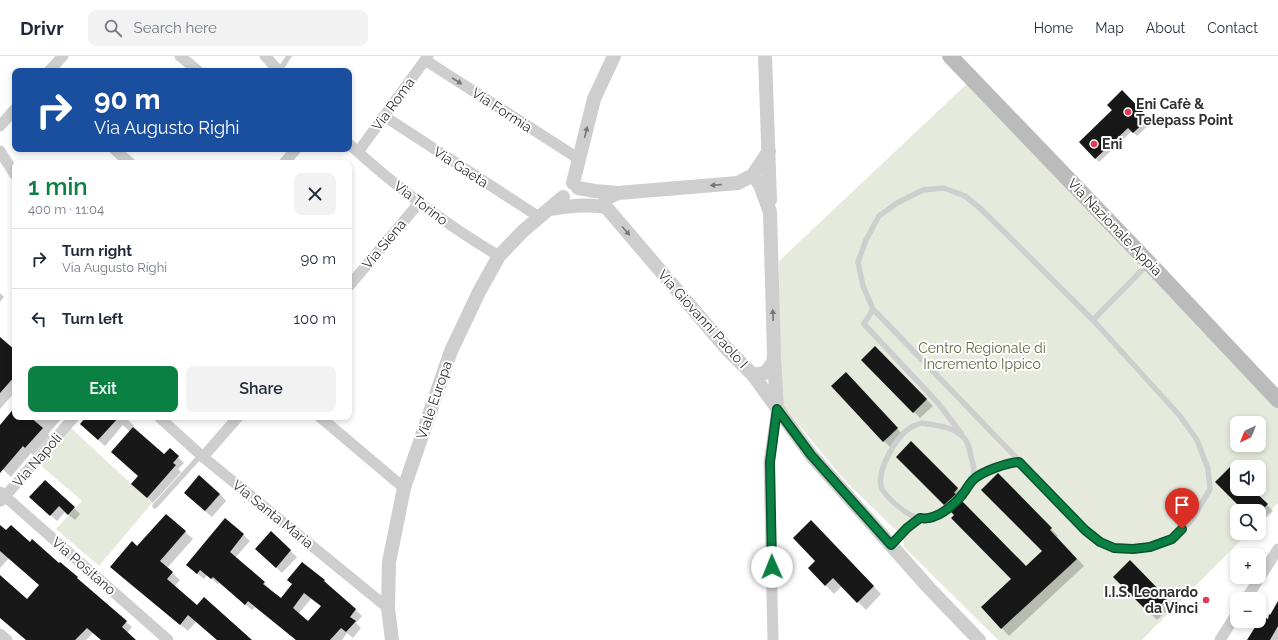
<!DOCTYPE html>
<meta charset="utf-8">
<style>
:root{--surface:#fff;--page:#f2f2f3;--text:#1f2937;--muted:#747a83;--line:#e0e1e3;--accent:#0b8043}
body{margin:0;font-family:Raleway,sans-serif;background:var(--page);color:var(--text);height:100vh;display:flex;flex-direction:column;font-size:15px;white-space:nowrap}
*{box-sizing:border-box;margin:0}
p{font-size:13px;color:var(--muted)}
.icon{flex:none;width:22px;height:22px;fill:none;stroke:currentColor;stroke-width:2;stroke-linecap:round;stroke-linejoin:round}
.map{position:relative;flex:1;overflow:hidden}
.side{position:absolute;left:12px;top:104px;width:340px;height:260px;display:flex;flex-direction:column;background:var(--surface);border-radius:8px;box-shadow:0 2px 6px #0003}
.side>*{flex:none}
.hud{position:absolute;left:12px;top:12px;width:340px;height:84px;border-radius:8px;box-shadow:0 2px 6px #0003;background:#1a4fa0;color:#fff;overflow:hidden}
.needle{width:26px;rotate:223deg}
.tools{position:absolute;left:1230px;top:360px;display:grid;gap:8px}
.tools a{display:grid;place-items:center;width:36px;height:36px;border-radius:8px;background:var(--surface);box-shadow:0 2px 6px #0003;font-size:20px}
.pin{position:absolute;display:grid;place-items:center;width:34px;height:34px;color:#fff;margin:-41px -17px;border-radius:50% 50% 50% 0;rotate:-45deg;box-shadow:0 0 4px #0007}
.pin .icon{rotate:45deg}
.me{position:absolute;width:44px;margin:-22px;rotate:359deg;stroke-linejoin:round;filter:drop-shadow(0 0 3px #0008)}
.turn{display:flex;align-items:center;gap:14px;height:84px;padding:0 16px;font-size:18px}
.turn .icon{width:52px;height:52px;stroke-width:2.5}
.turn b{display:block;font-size:28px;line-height:34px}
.round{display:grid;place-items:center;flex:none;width:42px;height:42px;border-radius:8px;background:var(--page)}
.overview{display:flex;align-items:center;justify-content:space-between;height:68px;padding:0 16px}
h1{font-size:24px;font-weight:600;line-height:30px;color:var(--accent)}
.primary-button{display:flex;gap:8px;margin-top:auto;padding:8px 16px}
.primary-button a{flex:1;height:46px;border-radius:8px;background:var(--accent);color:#fff;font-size:16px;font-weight:600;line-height:46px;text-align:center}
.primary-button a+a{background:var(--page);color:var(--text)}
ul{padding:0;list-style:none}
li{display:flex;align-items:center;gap:12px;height:60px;padding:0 16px;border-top:1px solid var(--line)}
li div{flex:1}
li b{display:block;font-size:15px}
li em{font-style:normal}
header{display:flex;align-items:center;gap:24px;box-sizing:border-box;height:56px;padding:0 20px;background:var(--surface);border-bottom:1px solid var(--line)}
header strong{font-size:19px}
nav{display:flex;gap:22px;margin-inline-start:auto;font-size:14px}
.search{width:280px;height:36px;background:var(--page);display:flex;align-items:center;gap:10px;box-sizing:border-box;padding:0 14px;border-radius:8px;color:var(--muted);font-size:15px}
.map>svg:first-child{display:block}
.green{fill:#e5eadd;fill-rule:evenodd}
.shadow{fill:#0003;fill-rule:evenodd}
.building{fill:#181818;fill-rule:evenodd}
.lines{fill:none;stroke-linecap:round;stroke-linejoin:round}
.service{stroke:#cecece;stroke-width:5.5}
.minor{stroke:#cecece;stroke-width:11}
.tertiary{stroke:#cecece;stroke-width:14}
.secondary{stroke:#bbb;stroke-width:16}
.oneway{fill:#787878}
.route-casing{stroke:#07532c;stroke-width:10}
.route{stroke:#0b8043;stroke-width:7}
.poi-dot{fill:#e13a57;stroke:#fff;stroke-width:1.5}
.labels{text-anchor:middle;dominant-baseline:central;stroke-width:4;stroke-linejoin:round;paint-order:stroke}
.street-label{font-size:14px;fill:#313131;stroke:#fff}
.poi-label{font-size:14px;font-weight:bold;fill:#313131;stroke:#fff;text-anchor:start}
.park-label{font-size:14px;fill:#596c3f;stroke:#fff}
</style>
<header>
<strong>Drivr</strong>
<div class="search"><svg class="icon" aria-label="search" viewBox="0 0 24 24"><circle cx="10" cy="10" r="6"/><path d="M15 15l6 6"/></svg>Search here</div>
<nav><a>Home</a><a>Map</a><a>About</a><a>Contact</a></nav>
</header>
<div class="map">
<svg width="1278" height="584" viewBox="0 0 1278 584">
<rect width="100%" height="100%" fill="#fff"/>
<path class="green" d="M972,23L1278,344V447L1259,466V455H1237V477H1248L1142,584H998L904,491L903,481L846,426L780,346L779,205ZM1237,367H1259V389H1237ZM1237,411H1259V433H1237Z
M71,372L152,447L99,510L56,473L82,445L39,408Z"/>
<path class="shadow" d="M1122,36L1152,66L1137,80L1132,75L1099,106L1080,86L1113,55Z
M0,237L4,241L0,246Z
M0,282L15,295V336L0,353Z
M875,291L933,350L920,362L862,304Z
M852,323L903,379L890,391L884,385Z
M15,353V361H63L48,378L50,380L33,399L31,397L11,421L0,411V370Z
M88,361H125L134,370L132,372L164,400L178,401L184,407L178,413L181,416L153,447L138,434L139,420L130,376L123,369L105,390L87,374Z
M911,387L964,439L960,443L1026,511L1044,495L998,419L1058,480L1057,481L1084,510L1009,580L983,552L1013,523L956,459L897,401Z
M1237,419V433H1251L1273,455L1259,469V455H1245L1217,426Z
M220,438L226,445L212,461L191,443Z
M37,447L74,452L80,458L75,464L65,456L57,465Z
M166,459L193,483L167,512L180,524L174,531L198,551L251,584H217L196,566L188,575L118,518L138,491Z
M225,463L250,485L235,502L264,527L270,533L269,534L281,543L324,525L362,560L356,567L361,572L353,582L347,577L342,584H296L255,551L252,554L219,527L218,528L207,519L204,523L194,515ZM311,543L322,551L308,567L298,558Z
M811,466L881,538L866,554L842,530L834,538L809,512L817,505Z
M0,471L126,566L132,571L127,577L134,584H102L94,576L86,584H27L0,556V521L27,544L40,529L9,502L0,512Z
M271,477L297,501L282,517L263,499Z
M1130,506L1173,549L1157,564L1114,521Z
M1278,555V584H1248L1268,564Z"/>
<path class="building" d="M1122,34L1149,62L1133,77L1128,72L1095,103L1079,86L1112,54L1107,49Z
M0,281L15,294V320L0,337Z
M875,290L927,343L913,357L861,304Z
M846,316L898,372L883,386L831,330Z
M15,351V361H30L43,372L25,392L23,390L0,417V369Z
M86,361H119L98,384L80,368Z
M133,371L164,398L170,392L179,400L173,407L176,409L147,442L131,428L138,420L111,396Z
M911,385L958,432L954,437L956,438L944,449L896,401Z
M1230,411L1237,418V433H1252L1268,448L1261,455H1244L1215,426Z
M998,417L1052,472L1050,474L1077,503L1001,573L981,551L1011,523L951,462L954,459L950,455L962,445L1026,510L1042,495L981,434Z
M199,419L220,438L205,455L184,437Z
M45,424L75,451L68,459L59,450L50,460L29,441Z
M166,458L186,475L160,505L173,516L167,523L197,549L204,541L252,584H217L188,559L180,569L110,511L132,485L137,490Z
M225,462L244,478L230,496L265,526L263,528L281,542L292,528L287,524L302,506L325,524L324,525L356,553L350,561L356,565L346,576L341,572L330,584H296L248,545L245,549L213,521L211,523L200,514L197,518L186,509ZM304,537L321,550L308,565L293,552Z
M811,464L874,530L857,547L833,522L825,530L808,512L815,505L793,482Z
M0,469L6,474L11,469L30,486L32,483L59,507L60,506L78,521L77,522L127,565L122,571L136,584H101L87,572L75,584H26L0,562V519L27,543L39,529L0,495Z
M271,475L291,494L276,512L255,493Z
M1130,504L1167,542L1151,559L1113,521Z
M1278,545V570L1270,584H1247L1262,560L1268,563L1269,558L1270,559Z"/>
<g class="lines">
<path class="service" d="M279,15L289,0
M873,253L864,268L938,347L961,377
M1093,264L1180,360L1197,384L1208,413L1210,433L1192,464L1172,483L1150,491L1133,493L1114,492L1100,486L1085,473L873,253L863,230L858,206L866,184L879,160L897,147L923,134L944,132L965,140L981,153L1093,264L1148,208
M0,348L15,330
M921,367C935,369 954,370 964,382C969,386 970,398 972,404C975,415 975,421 969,430C961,441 939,463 926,463C916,463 906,457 899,451C893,446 886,440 882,433C875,416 896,381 910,372C913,369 918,369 921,367Z
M974,423L1006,408L1019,405
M155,450L201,399
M891,489L907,472L921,462"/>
<path class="minor" d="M180,0L198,15
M265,0L279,15
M425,4L579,103
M49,15L63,0
M384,60L539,161
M0,70L15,53
M349,88C395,130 445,168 499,200
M114,93L130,107
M0,95L15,119
M358,96L428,0
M284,107L296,93
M349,230L419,147
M159,361L203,401L388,552
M320,361L404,432
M203,401L238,361
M0,436L168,584
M1,445L74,361
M1246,543L1278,493
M0,578L7,584
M773,584L769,406L777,353
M1220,584L1237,557"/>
<path class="tertiary" d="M765,0L770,144
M573,127L594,43L614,0
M578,132L595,135L618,137L738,127L753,119L769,95
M618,137L609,141L605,146L606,151L727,293L753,319L811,399L929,532L979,584
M550,153C569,150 586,148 606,151
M774,302L777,353
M753,319L765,317L773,307L774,298L770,156L760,129L753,119
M392,584L388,552L389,506L404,432L451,295L479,236L499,200L523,175L563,141"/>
<path class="secondary" d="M950,0L1149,207L1278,344"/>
</g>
<defs><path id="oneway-solid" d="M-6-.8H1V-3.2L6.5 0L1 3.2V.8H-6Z"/></defs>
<g class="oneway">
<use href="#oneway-solid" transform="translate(457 25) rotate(33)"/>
<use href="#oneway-solid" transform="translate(586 76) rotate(-76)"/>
<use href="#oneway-solid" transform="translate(716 129) rotate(175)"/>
<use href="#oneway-solid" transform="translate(626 175) rotate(49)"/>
<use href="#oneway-solid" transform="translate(773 259) rotate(-92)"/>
</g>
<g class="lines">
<defs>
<path id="route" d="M772,511L770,406L777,353L811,399L891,489L907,472L920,462C936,465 953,450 962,439C966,434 969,428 973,424C982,415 1007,407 1019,406L1085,474L1100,486L1114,492L1133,493L1150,491L1172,483L1182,473"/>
</defs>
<use href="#route" class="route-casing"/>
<use href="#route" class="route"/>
</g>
<g class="poi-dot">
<circle cx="1128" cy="56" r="4"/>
<circle cx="1094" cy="88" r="4"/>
<circle cx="1206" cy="544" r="4"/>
</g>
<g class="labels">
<g class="street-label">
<text transform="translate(393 48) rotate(-54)">Via Roma</text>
<text transform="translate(502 54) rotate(33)">Via Formia</text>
<text transform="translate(461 111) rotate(33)">Via Gaeta</text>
<text transform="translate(421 147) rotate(37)">Via Torino</text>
<text transform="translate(1115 171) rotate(46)">Via Nazionale Appia</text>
<text transform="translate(384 188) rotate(-50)">Via Siena</text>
<text transform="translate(703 263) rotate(48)">Via Giovanni Paolo I</text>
<text transform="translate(434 344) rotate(-71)">Viale Europa</text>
<text transform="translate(37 404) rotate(-49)">Via Napoli</text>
<text transform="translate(273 458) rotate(39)">Via Santa Maria</text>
<text transform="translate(84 510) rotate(41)">Via Positano</text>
</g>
<g class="poi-label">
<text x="1136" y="48">Eni Cafè &amp;<tspan x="1136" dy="16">Telepass Point</tspan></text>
<text x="1102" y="88">Eni</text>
<text x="1198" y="536" text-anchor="end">I.I.S. Leonardo<tspan x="1198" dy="16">da Vinci</tspan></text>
</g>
<g class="park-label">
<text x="982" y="292">Centro Regionale di<tspan x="982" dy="16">Incremento Ippico</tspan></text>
</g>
</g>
</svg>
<div class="tools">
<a><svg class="needle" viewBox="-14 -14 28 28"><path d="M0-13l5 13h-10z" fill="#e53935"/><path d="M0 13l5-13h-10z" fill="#747a83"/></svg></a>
<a><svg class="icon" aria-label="sound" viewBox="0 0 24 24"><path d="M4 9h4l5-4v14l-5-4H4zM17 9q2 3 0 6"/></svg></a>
<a><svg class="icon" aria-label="search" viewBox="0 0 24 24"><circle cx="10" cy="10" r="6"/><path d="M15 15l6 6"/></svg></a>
<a>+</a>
<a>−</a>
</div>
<div class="pin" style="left:1182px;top:473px;background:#d93025"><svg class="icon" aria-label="arrive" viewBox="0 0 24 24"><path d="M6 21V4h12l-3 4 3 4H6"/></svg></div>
<svg class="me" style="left:772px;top:511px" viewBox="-20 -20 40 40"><circle r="19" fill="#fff"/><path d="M0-13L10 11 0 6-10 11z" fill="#0b8043"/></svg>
<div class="hud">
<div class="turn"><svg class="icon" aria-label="right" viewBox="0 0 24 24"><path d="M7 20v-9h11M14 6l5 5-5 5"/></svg><div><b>90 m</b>Via Augusto Righi</div></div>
</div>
<section class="side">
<div class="overview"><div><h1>1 min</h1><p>400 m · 11:04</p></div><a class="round"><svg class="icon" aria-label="close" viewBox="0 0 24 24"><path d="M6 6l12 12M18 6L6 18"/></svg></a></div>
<ul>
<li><svg class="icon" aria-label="right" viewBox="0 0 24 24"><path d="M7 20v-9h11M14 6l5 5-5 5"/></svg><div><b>Turn right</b><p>Via Augusto Righi</p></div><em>90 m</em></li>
<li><svg class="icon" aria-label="left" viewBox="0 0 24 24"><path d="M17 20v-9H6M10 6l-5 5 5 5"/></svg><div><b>Turn left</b></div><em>100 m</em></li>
</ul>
<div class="primary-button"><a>Exit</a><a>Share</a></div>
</section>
</div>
